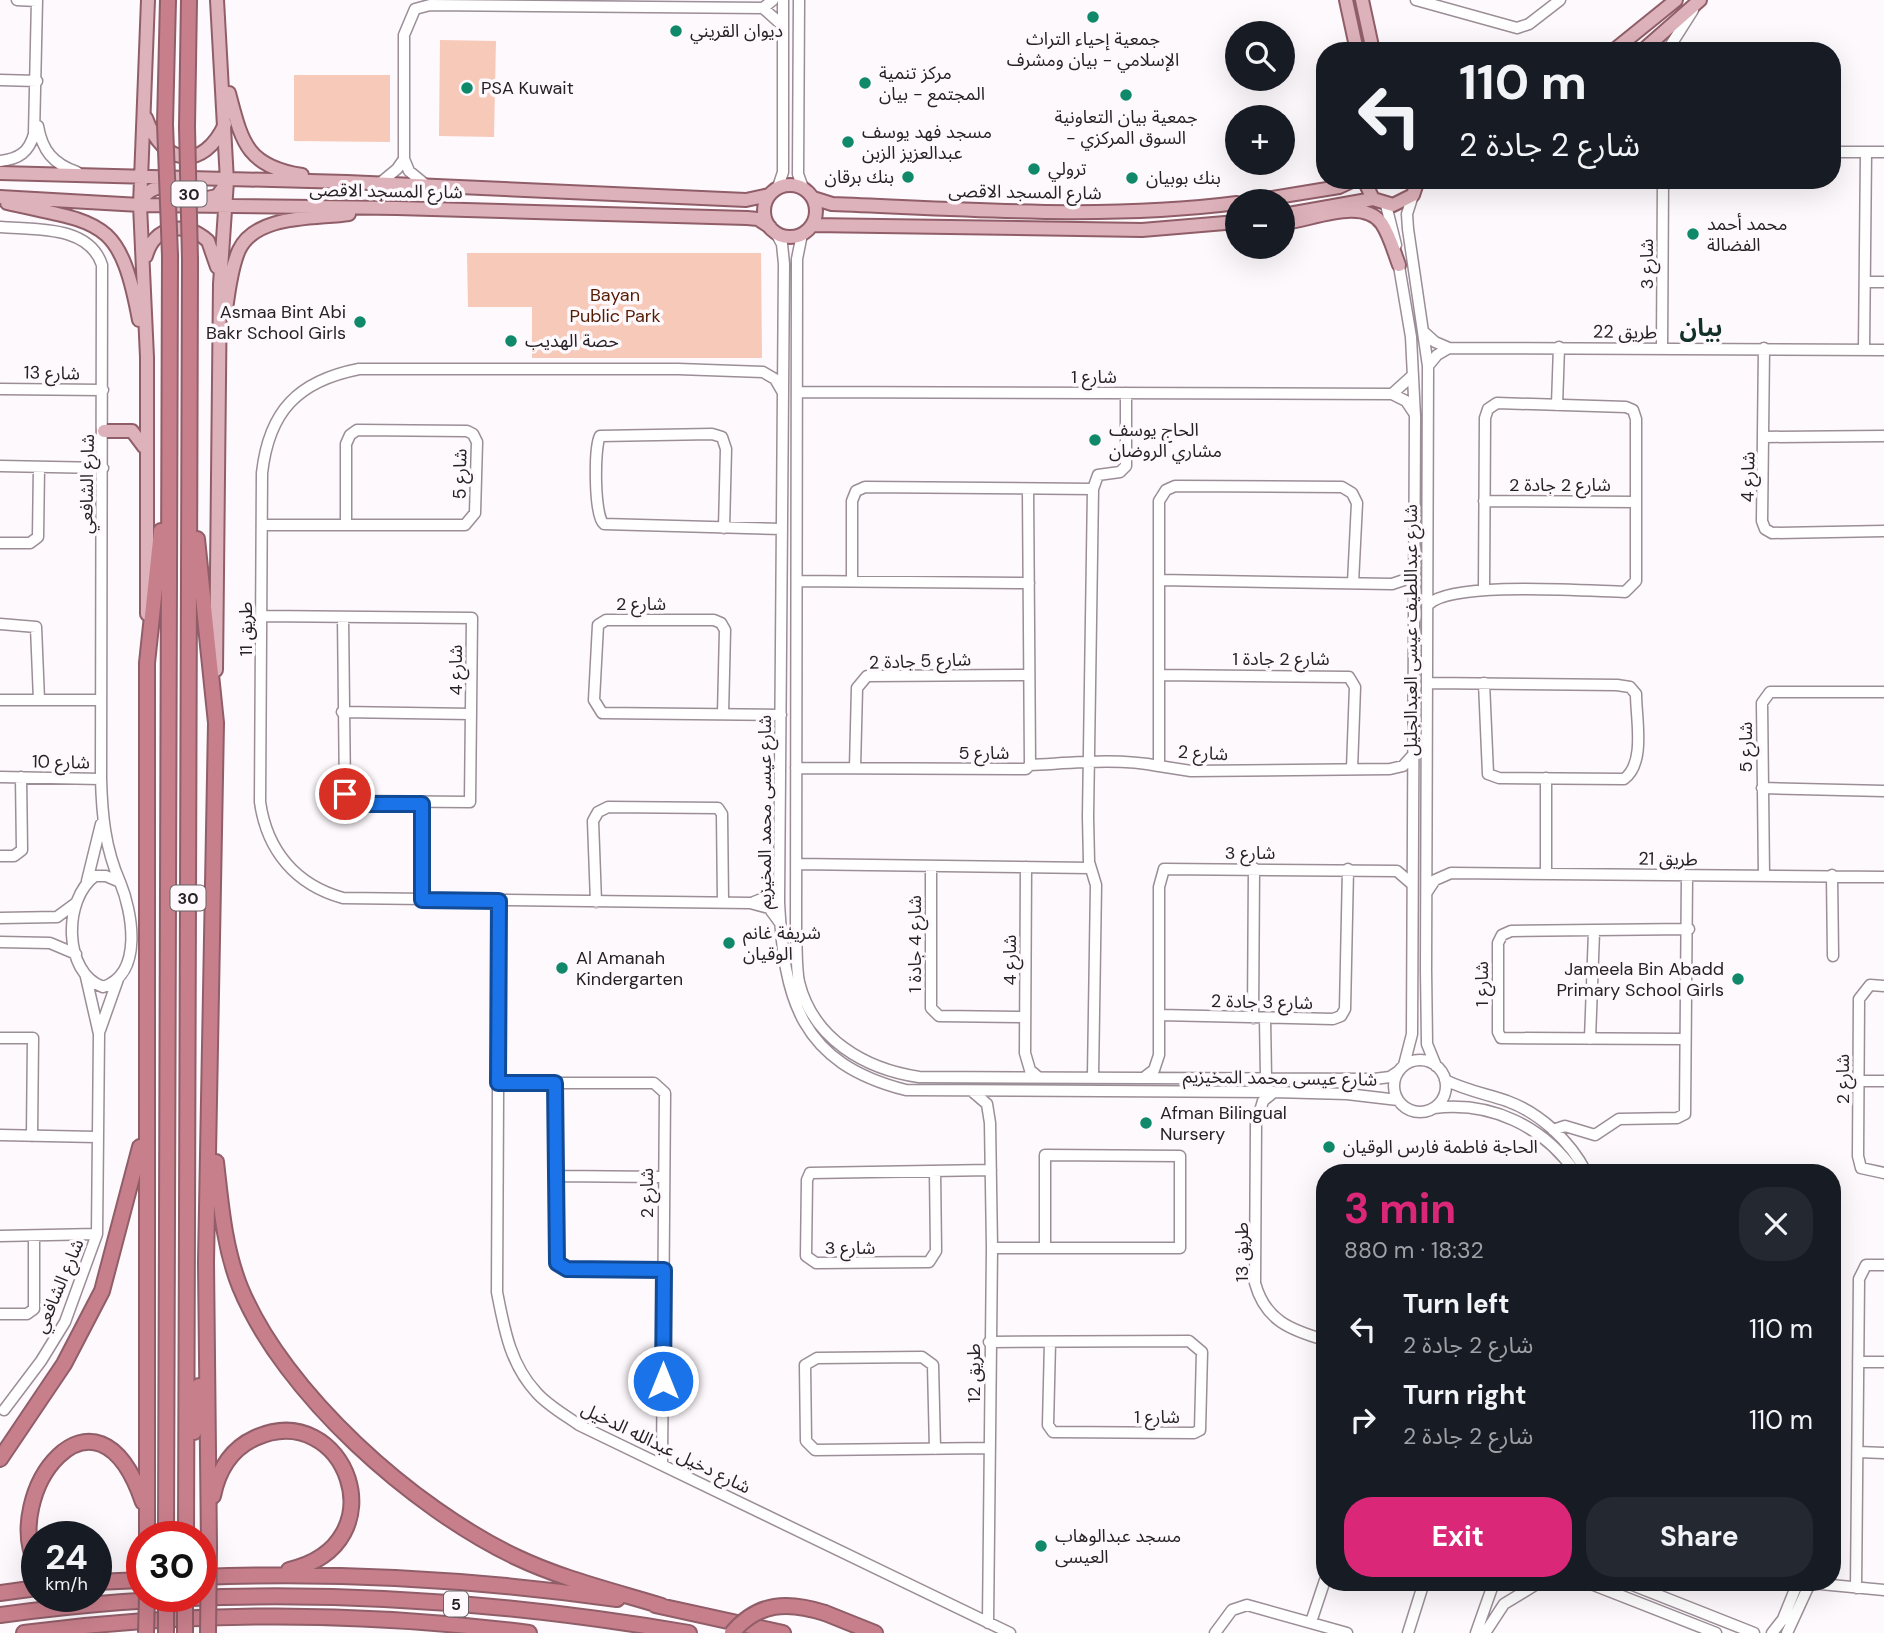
<!DOCTYPE html>
<meta charset="utf-8">
<style>
:root{--surface:#171b24;--page:#242831;--text:#f1f3f6;--muted:#9ea1a6;--accent:#db2777}
body{margin:0;font-family:"DM Sans","Noto Sans Arabic",sans-serif;background:var(--page);color:var(--text);height:100vh;display:flex;flex-direction:column;font-size:26px;white-space:nowrap}
*{box-sizing:border-box;margin:0}
p{font-size:23px;color:var(--muted)}
.icon{flex:none;width:38px;height:38px;fill:none;stroke:currentColor;stroke-width:2;stroke-linecap:round;stroke-linejoin:round}
.map{position:relative;flex:1;overflow:hidden}
.details{position:absolute;left:1316px;top:1164px;width:525px;height:427px;display:flex;flex-direction:column;background:var(--surface);border-radius:28px;box-shadow:0 7px 28px #0002}
.details>*{flex:none}
.hud{position:absolute;left:1316px;top:42px;width:525px;height:147px;border-radius:28px;box-shadow:0 7px 28px #0002;background:#171b24;color:var(--text);overflow:hidden}
.tools{position:absolute;left:1225px;top:21px;display:grid;gap:14px}
.tools a{display:grid;place-items:center;width:70px;height:70px;border-radius:50%;background:var(--surface);box-shadow:0 7px 28px #0002;font-size:35px}
.speed{position:absolute;left:21px;top:1521px;display:flex;gap:14px;font-size:35px;font-weight:700;text-align:center}
.speed>*{display:grid;place-content:center;width:91px;height:91px;border-radius:50%;background:var(--surface);box-shadow:0 7px 28px #0002;line-height:1}
.speed small{font-size:18px;font-weight:400}
.speed .limit{border:10px solid #d22;background:#fff;color:#111}
.pin{position:absolute;display:grid;place-items:center;width:60px;height:60px;color:#fff;margin:-30px;border:4px solid #fff;border-radius:50%;box-shadow:0 2px 7px #0007}
.me{position:absolute;width:77px;margin:-38px;rotate:0deg;stroke-linejoin:round;filter:drop-shadow(0 0 5px #0008)}
.turn{display:flex;align-items:center;gap:24px;height:147px;padding:0 28px;font-size:32px}
.turn .icon{width:91px;height:91px;stroke-width:2.5}
.turn b{display:block;font-size:49px;line-height:60px}
.round{display:grid;place-items:center;flex:none;width:74px;height:74px;border-radius:28px;background:var(--page)}
.summary{display:flex;align-items:center;justify-content:space-between;height:119px;padding:0 28px}
h1{font-size:42px;font-weight:700;line-height:52px;color:var(--accent)}
.primary-button{display:flex;gap:14px;margin-top:auto;padding:14px 28px}
.primary-button a{flex:1;height:80px;border-radius:28px;background:var(--accent);color:#fff;font-size:28px;font-weight:700;line-height:80px;text-align:center}
.primary-button a+a{background:var(--page);color:var(--text)}
ul{padding:0;list-style:none}
li{display:flex;align-items:center;gap:21px;height:91px;padding:0 28px}
li div{flex:1}
li b{display:block;font-size:26px}
li em{font-style:normal}
.map>svg:first-child{display:block}
.green{fill:#f7c9b9}
.lines{fill:none;stroke-linecap:round;stroke-linejoin:round}
.minor-casing{stroke:#9b8e97;stroke-width:13}
.major-casing{stroke:#905e68;stroke-width:16}
.highway-casing{stroke:#905e68;stroke-width:18}
.minor{stroke:#fff;stroke-width:10}
.major{stroke:#deb2ba;stroke-width:12}
.highway{stroke:#c87f8c;stroke-width:14}
.highway-bridge-casing{stroke:#905e68;stroke-width:18;stroke-linecap:butt}
.highway-bridge{stroke:#c87f8c;stroke-width:14}
.route-casing{stroke:#114b97;stroke-width:18}
.route{stroke:#1a73e8;stroke-width:12}
.poi-dot{fill:#10886a;stroke:#fef9fd;stroke-width:2.5}
.labels{text-anchor:middle;dominant-baseline:central;stroke-width:7;stroke-linejoin:round;paint-order:stroke}
.shield{fill:#fef9fd;stroke:#686266;stroke-width:2}
.shield-label{font-size:16px;font-weight:bold;fill:#272226}
.poi-label{font-size:18px;fill:#272226;stroke:#fef9fd;text-anchor:start}
.street-label{font-size:18px;fill:#272226;stroke:#fef9fd}
.park-label{font-size:18px;fill:#541b03;stroke:#fef9fd}
.district-label{font-size:24px;font-weight:bold;fill:#123026;stroke:#fef9fd}
</style>
<div class="map">
<svg width="1884" height="1633" viewBox="0 0 1884 1633">
<rect width="100%" height="100%" fill="#fef9fd"/>
<path class="green" d="M440,40L496,41L494,137L439,136Z
M294,75H390V142L294,141Z
M467,253H761L762,358H532V307H468Z"/>
<g class="lines">
<defs>
<path id="minor" d="M17,0L37,1
M799,0L798,174L803,188
M1416,0L1517,28L1529,24L1560,0
M763,8L783,26
M1667,51L1693,10
M0,80L37,81
M38,126C42,150 53,164 77,172
M1832,152H1884
M0,161C19,159 29,152 34,134L37,0
M380,183L397,169L404,159
M426,185L409,171L404,159V35L415,9L430,5L763,8L773,0
M778,187L783,172V0
M1413,195L1407,214L1408,229L1428,366L1426,970L1427,1044L1436,1066
M1386,205L1396,245
M0,227C36,230 89,225 102,265L101,779C102,815 105,848 120,882
M776,233L782,244L784,264L779,902C784,1000 800,1063 906,1090L1274,1092L1347,1094L1398,1100
M802,234L797,259L796,933C797,949 796,967 799,982C813,1039 865,1069 919,1077L1374,1079L1390,1077L1399,1071
M1398,260L1411,337L1415,417L1412,1034L1404,1065
M1865,282H1884
M1425,333L1435,342L1449,348L1884,350
M1662,348L1663,180
M1764,348L1762,521L1765,529L1772,533L1884,531
M1864,350L1866,153
M1428,366L1437,355L1449,348
M0,389L103,390
M797,392L1392,394L1406,401L1414,413
M1392,394L1413,375
M1557,405L1559,347
M1764,437L1884,436
M0,466L103,468
M1028,490L1030,765
M1484,501L1636,502
M262,525H465L475,513L477,442L473,434L467,431L357,430L350,435L346,444V525
M724,528L726,449L722,437L712,434L600,436C594,448 594,517 604,524L782,529
M0,543H30L38,537L39,467
M1159,580L1392,584L1413,577
M797,581L1029,583
M852,581V501L856,491L865,487L1093,489
M1353,583L1357,503L1352,493L1342,487L1175,486L1166,490L1159,501V766L1191,771L1390,769L1403,766L1411,757
M1429,604C1454,581 1586,591 1625,592L1636,581V419L1633,410L1626,407L1497,403L1488,409L1485,418L1484,590
M262,616L472,618L470,802L348,801L345,794L343,617
M0,624L36,627L39,700
M1160,675L1349,677L1355,687L1352,769
M1429,683L1617,685L1630,687L1636,694C1636,719 1646,763 1624,779L1499,778L1488,774L1484,683
M0,700H100
M342,712L471,714
M723,714L725,630L721,623L714,620H606L598,625L594,700L602,713L781,715
M796,768L1026,769L1030,765C1073,763 1117,758 1159,766
M855,768L857,688L867,676L1029,675
M0,777L101,779
M1762,788L1884,791
M0,856H14L22,850L21,777
M796,864L1090,868
M931,866V1008L939,1016L1025,1017
M1026,867L1025,1053L1030,1070L1038,1077
M1546,873V778
M1832,875L1833,956
M95,876H106L120,882C132,911 144,974 103,987C63,973 63,899 95,876Z
M1764,876L1762,703L1770,692H1884
M87,881L101,824
M1427,892L1435,880L1451,873L1884,877
M422,900V804
M499,901L497,1292C504,1328 510,1364 536,1392C547,1405 565,1415 579,1425L1010,1633
M596,902L593,821L598,812L608,807L718,808L722,814L723,902
M754,902L769,896L779,881
M0,918L57,917L76,903
M780,923L769,908L750,903L343,898C296,885 267,851 260,802L262,473C269,411 298,381 359,369H678L763,372L775,379L782,391
M0,942L50,943L76,954
M1884,986L1870,985L1859,999L1858,1156L1861,1168L1884,1173
M1160,1015L1333,1019L1341,1016L1345,1009L1348,869
M1253,1018L1254,868
M1265,1018L1266,1077
M100,1030L118,979
M0,1038H33L32,1136
M1590,1039L1594,932
M1685,1039L1501,1038L1498,1032V943L1502,935L1511,931L1689,929
M1394 1086a26 26 0 1 1 52 0a26 26 0 1 1-52 0Z
M1093,1076L1096,885L1089,862L1088,817L1093,489L1098,475L1120,472L1126,466V393
M1146,1076L1154,1070L1159,1055V887L1164,869L1397,871L1412,884
M1445,1080C1465,1090 1486,1094 1507,1101C1540,1113 1570,1141 1586,1172
M1858,1081H1884
M498,1083H654L665,1093L662,1464
M555,1083L558,1265L567,1269L664,1270
M973,1092L987,1104L990,1123L992,1248L988,1623
M1274,1092L1263,1101L1256,1124L1255,1283C1265,1320 1290,1330 1325,1340
M1434,1108C1491,1101 1543,1126 1575,1172
M1553,1130L1565,1126L1595,1135L1619,1119L1677,1118L1685,1114L1687,875
M0,1135L96,1137
M935,1171L936,1251L929,1262L816,1263L806,1256L807,1180L810,1173L991,1170
M556,1176L662,1177
M0,1236L97,1234
M992,1248H1180V1156L1045,1155V1248
M0,1314H27L34,1309V1237
M989,1342L1189,1341L1202,1352L1200,1430L1194,1433L1053,1432L1048,1425L1050,1342
M1858,1362H1884
M4,1410L41,1361L65,1322L97,1234L99,1034L86,977
M935,1449L933,1365L922,1357L817,1358L805,1365L806,1441L815,1450L990,1448
M1858,1452L1884,1453
M1586,1582L1716,1633
M1625,1582L1754,1633
M1799,1582L1884,1590
M1856,1588L1859,1279L1866,1265H1884
M1311,1622L1325,1580
M1215,1633L1232,1610L1247,1605L1347,1633
M1408,1633L1424,1582
M1476,1633L1494,1582
M1485,1633L1504,1604L1540,1582
M1772,1633L1783,1619L1798,1582
M1787,1633L1810,1583"/>
<path id="major" d="M1346,0L1357,51
M1362,0L1373,51
M1613,51L1676,0
M1642,51L1700,0
M229,93C242,142 246,166 302,175
M146,118C163,165 203,172 225,124
M0,173L347,182L746,200L769,195
M1364,180L1373,199L1393,205L1413,195L1418,180
M764 211a26 26 0 1 1 52 0a26 26 0 1 1-52 0Z
M0,197L140,205L397,208L747,218L758,219L770,227
M813,198L832,204C966,209 1104,220 1237,203
M192,201L217,196L226,184
M1253,201L1339,187L1354,180
M7,203C101,224 120,217 139,320
M140,205C146,187 160,187 176,184
M1283,215L1373,199
M1283,223C1310,221 1363,196 1382,224C1390,236 1394,252 1399,265
M812,225L1142,230L1237,222
M146,256C154,226 185,220 208,241L217,267
M226,309C229,290 231,268 239,250C256,214 315,219 349,214
M104,431H132L144,447
M147,614V357L140,205L148,0
M216,670L220,284L227,181L217,0"/>
<path id="highway" d="M165,124L168,0
M187,127L189,0
M197,539L216,723L206,1262L209,1548
M216,1162C221,1205 224,1247 240,1287C284,1394 413,1508 516,1557C562,1579 613,1591 662,1606
M194,1432L199,1386
M0,1459L64,1364L102,1291L140,1147
M213,1496C218,1471 231,1449 255,1438C345,1397 401,1544 289,1570
M147,1536V663L161,531
M166,1536L170,256
M186,1536L190,260
M37,1566C0,1495 96,1365 143,1502
M201,1577C341,1571 479,1580 617,1599
M96,1582L142,1580
M0,1593L37,1588
M655,1605L783,1633
M825,1613L875,1633
M0,1615C229,1583 461,1594 689,1633
M24,1633C192,1611 361,1611 529,1633"/>
</defs>
<use href="#minor" class="minor-casing"/>
<use href="#major" class="major-casing"/>
<use href="#highway" class="highway-casing"/>
<use href="#minor" class="minor"/>
<use href="#major" class="major"/>
<use href="#highway" class="highway"/>
<defs>
<path id="highway-bridge" d="M165,124L170,256
M187,127L190,260
M146,1633L147,1596
M166,1633V1596
M185,1633V1596
M208,1633L209,1548
M732,1633C758,1602 788,1601 825,1613"/>
</defs>
<use href="#highway-bridge" class="highway-bridge-casing"/>
<use href="#highway-bridge" class="highway-bridge"/>
</g>
<g class="lines">
<defs>
<path id="route" d="M345,794L348,802L354,804H422V900L499,901L498,1083H555L557,1263L567,1269L664,1270L663,1381"/>
</defs>
<use href="#route" class="route-casing"/>
<use href="#route" class="route"/>
</g>
<g class="poi-dot">
<circle cx="1093" cy="17" r="7"/>
<circle cx="676" cy="31" r="7"/>
<circle cx="865" cy="83" r="7"/>
<circle cx="467" cy="88" r="7"/>
<circle cx="1126" cy="95" r="7"/>
<circle cx="848" cy="142" r="7"/>
<circle cx="1034" cy="169" r="7"/>
<circle cx="908" cy="177" r="7"/>
<circle cx="1132" cy="178" r="7"/>
<circle cx="1693" cy="234" r="7"/>
<circle cx="360" cy="322" r="7"/>
<circle cx="511" cy="341" r="7"/>
<circle cx="1095" cy="440" r="7"/>
<circle cx="729" cy="943" r="7"/>
<circle cx="562" cy="968" r="7"/>
<circle cx="1738" cy="979" r="7"/>
<circle cx="1146" cy="1123" r="7"/>
<circle cx="1329" cy="1147" r="7"/>
<circle cx="1041" cy="1546" r="7"/>
</g>
<g class="labels">
<g class="shield">
<rect x="171.5" y="181.5" width="35" height="25" rx="5"/>
<rect x="170.5" y="885.5" width="35" height="25" rx="5"/>
<rect x="444" y="1591.5" width="24" height="25" rx="5"/>
</g>
<g class="shield-label">
<text x="189" y="194">30</text>
<text x="188" y="898">30</text>
<text x="456" y="1604">5</text>
</g>
<g class="poi-label">
<text x="690" y="31">ديوان القريني</text>
<text x="1093" y="39" text-anchor="middle">جمعية إحياء التراث<tspan x="1093" dy="21">الإسلامي - بيان ومشرف</tspan></text>
<text x="879" y="73">مركز تنمية<tspan x="879" dy="21">المجتمع - بيان</tspan></text>
<text x="481" y="88">PSA Kuwait</text>
<text x="1126" y="117" text-anchor="middle">جمعية بيان التعاونية<tspan x="1126" dy="21">- السوق المركزي</tspan></text>
<text x="862" y="132">مسجد فهد يوسف<tspan x="862" dy="21">عبدالعزيز الزبن</tspan></text>
<text x="1048" y="169">ترولي</text>
<text x="894" y="177" text-anchor="end">بنك برقان</text>
<text x="1146" y="178">بنك بوبيان</text>
<text x="1707" y="224">محمد أحمد<tspan x="1707" dy="21">الفضالة</tspan></text>
<text x="346" y="312" text-anchor="end">Asmaa Bint Abi<tspan x="346" dy="21">Bakr School Girls</tspan></text>
<text x="525" y="341">حصة الهديب</text>
<text x="1109" y="430">الحاج يوسف<tspan x="1109" dy="21">مشاري الروضان</tspan></text>
<text x="743" y="933">شريفة غانم<tspan x="743" dy="21">الوقيان</tspan></text>
<text x="576" y="958">Al Amanah<tspan x="576" dy="21">Kindergarten</tspan></text>
<text x="1724" y="969" text-anchor="end">Jameela Bin Abadd<tspan x="1724" dy="21">Primary School Girls</tspan></text>
<text x="1160" y="1113">Afman Bilingual<tspan x="1160" dy="21">Nursery</tspan></text>
<text x="1343" y="1147">الحاجة فاطمة فارس الوقيان</text>
<text x="1055" y="1536">مسجد عبدالوهاب<tspan x="1055" dy="21">العيسى</tspan></text>
</g>
<g class="street-label">
<text transform="translate(386 191) rotate(1)">شارع المسجد الاقصى</text>
<text transform="translate(1025 192) rotate(1)">شارع المسجد الاقصى</text>
<text transform="translate(1647 264) rotate(-90)">شارع 3</text>
<text transform="translate(1625 332) rotate(1)">طريق 22</text>
<text transform="translate(52 373) rotate(1)">شارع 13</text>
<text x="1094" y="377">شارع 1</text>
<text transform="translate(460 474) rotate(-89)">شارع 5</text>
<text transform="translate(1748 477) rotate(-89)">شارع 4</text>
<text transform="translate(87 484) rotate(-89)">شارع الشافعي</text>
<text x="1560" y="485">شارع 2 جادة 2</text>
<text x="641" y="604">شارع 2</text>
<text transform="translate(246 629) rotate(-90)">طريق 11</text>
<text transform="translate(1411 630) rotate(-90)">شارع عبداللطيف عيسى العبدالجليل</text>
<text x="1281" y="659">شارع 2 جادة 1</text>
<text transform="translate(920 661) rotate(-2)">شارع 5 جادة 2</text>
<text transform="translate(456 670) rotate(-90)">شارع 4</text>
<text transform="translate(1746 747) rotate(-90)">شارع 5</text>
<text x="984" y="753">شارع 5</text>
<text transform="translate(1203 753) rotate(3)">شارع 2</text>
<text transform="translate(61 762) rotate(1)">شارع 10</text>
<text transform="translate(765 812) rotate(-90)">شارع عيسى محمد المخيزيم</text>
<text x="1250" y="853">شارع 3</text>
<text transform="translate(1668 859) rotate(1)">طريق 21</text>
<text transform="translate(915 944) rotate(-90)">شارع 4 جادة 1</text>
<text transform="translate(1010 960) rotate(-90)">شارع 4</text>
<text transform="translate(1482 984) rotate(-90)">شارع 1</text>
<text transform="translate(1262 1002) rotate(1)">شارع 3 جادة 2</text>
<text transform="translate(1280 1078) rotate(1)">شارع عيسى محمد المخيزيم</text>
<text transform="translate(1843 1079) rotate(-90)">شارع 2</text>
<text transform="translate(647 1193) rotate(-90)">شارع 2</text>
<text x="850" y="1248">شارع 3</text>
<text transform="translate(1242 1252) rotate(-90)">طريق 13</text>
<text transform="translate(59 1286) rotate(-67)">شارع الشافعي</text>
<text transform="translate(974 1373) rotate(-90)">طريق 12</text>
<text x="1157" y="1417">شارع 1</text>
<text transform="translate(666 1448) rotate(26)">شارع دخيل عبدالله الدخيل</text>
</g>
<g class="park-label">
<text x="615" y="295">Bayan<tspan x="615" dy="21">Public Park</tspan></text>
</g>
<g class="district-label">
<text x="1701" y="327">بيان</text>
</g>
</g>
</svg>
<div class="tools">
<a><svg class="icon" aria-label="search" viewBox="0 0 24 24"><circle cx="10" cy="10" r="6"/><path d="M15 15l6 6"/></svg></a>
<a>+</a>
<a>−</a>
</div>
<div class="speed"><div>24<small>km/h</small></div><div class="limit">30</div></div>
<div class="pin" style="left:345px;top:794px;background:#d93025"><svg class="icon" aria-label="arrive" viewBox="0 0 24 24"><path d="M6 21V4h12l-3 4 3 4H6"/></svg></div>
<svg class="me" style="left:663px;top:1381px" viewBox="-20 -20 40 40"><circle r="17" fill="#1a73e8" stroke="#fff" stroke-width="3"/><path d="M0-11L8 9 0 5-8 9z" fill="#fff"/></svg>
<div class="hud">
<div class="turn"><svg class="icon" aria-label="left" viewBox="0 0 24 24"><path d="M17 20v-9H6M10 6l-5 5 5 5"/></svg><div><b>110 m</b>شارع 2 جادة 2</div></div>
</div>
<section class="details">
<div class="summary"><div><h1>3 min</h1><p>880 m · 18:32</p></div><a class="round"><svg class="icon" aria-label="close" viewBox="0 0 24 24"><path d="M6 6l12 12M18 6L6 18"/></svg></a></div>
<ul>
<li><svg class="icon" aria-label="left" viewBox="0 0 24 24"><path d="M17 20v-9H6M10 6l-5 5 5 5"/></svg><div><b>Turn left</b><p>شارع 2 جادة 2</p></div><em>110 m</em></li>
<li><svg class="icon" aria-label="right" viewBox="0 0 24 24"><path d="M7 20v-9h11M14 6l5 5-5 5"/></svg><div><b>Turn right</b><p>شارع 2 جادة 2</p></div><em>110 m</em></li>
</ul>
<div class="primary-button"><a>Exit</a><a>Share</a></div>
</section>
</div>
